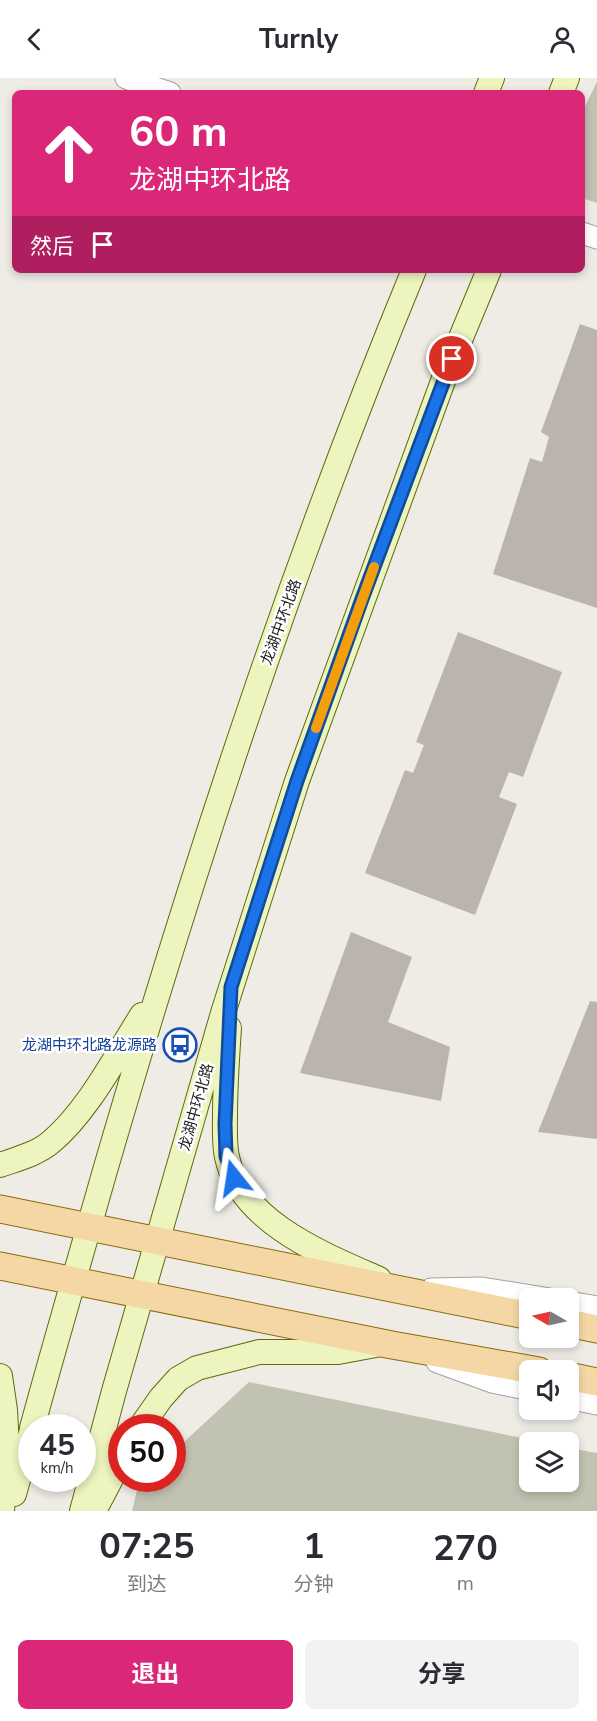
<!DOCTYPE html>
<html lang="zh">
<meta charset="utf-8">
<style>
:root{--surface:#fff;--page:#f2f2f3;--text:#2b2b33;--muted:#7c7c81;--accent:#db2777}
body{margin:0;font-family:"Nunito Sans","Noto Sans SC",sans-serif;background:var(--page);color:var(--text);height:100vh;display:flex;flex-direction:column;font-size:22px;white-space:nowrap}
*{box-sizing:border-box;margin:0}
p{font-size:20px;color:var(--muted)}
.icon{flex:none;width:33px;height:33px;fill:none;stroke:currentColor;stroke-width:2;stroke-linecap:round;stroke-linejoin:round}
.map{position:relative;height:1433px;overflow:hidden}
.side{display:flex;flex-direction:column;background:var(--surface);flex:1}
.side>*{flex:none}
.hud{position:absolute;left:12px;top:12px;width:573px;height:183px;border-radius:9px;box-shadow:0 3px 9px #0003;background:#db2777;color:#fff;overflow:hidden}
.needle{width:39px;rotate:279deg}
.buttons{position:absolute;left:519px;top:1210px;display:grid;gap:12px}
.buttons a{display:grid;place-items:center;width:60px;height:60px;border-radius:9px;background:var(--surface);box-shadow:0 3px 9px #0003;font-size:30px}
.speed{position:absolute;left:18px;top:1336px;display:flex;gap:12px;font-size:30px;font-weight:700;text-align:center}
.speed>*{display:grid;place-content:center;width:78px;height:78px;border-radius:50%;background:var(--surface);box-shadow:0 3px 9px #0003;line-height:1}
.speed small{font-size:15px;font-weight:400}
.speed .limit{border:9px solid #d22;background:#fff;color:#111}
.pin{position:absolute;display:grid;place-items:center;width:51px;height:51px;color:#fff;margin:-26px;border:3px solid #fff;border-radius:50%;box-shadow:0 2px 6px #0007}
.me{position:absolute;width:66px;margin:-33px;rotate:345deg;stroke-linejoin:round;filter:drop-shadow(0 0 4px #0008)}
.turn{display:flex;align-items:center;gap:21px;height:126px;padding:0 18px;font-size:27px}
.turn .icon{width:78px;height:78px;stroke-width:2.5}
.turn b{display:block;font-size:42px;line-height:51px}
.then{display:flex;align-items:center;height:57px;padding:0 18px;background:#0003;gap:12px;font-size:22px}
.eta{display:flex;justify-content:space-evenly;align-items:center;height:102px;text-align:center}
.eta b{font-size:36px;font-weight:700;line-height:42px}
.primary-button{display:flex;gap:12px;margin-top:auto;padding:12px 18px}
.primary-button a{flex:1;height:69px;border-radius:9px;background:var(--accent);color:#fff;font-size:24px;font-weight:700;line-height:69px;text-align:center}
.primary-button a+a{background:var(--page);color:var(--text)}
header{display:flex;justify-content:space-between;align-items:center;height:78px;padding:0 18px;background:var(--surface);font-size:27px;font-weight:700}
.map>svg:first-child{display:block}
.construction{fill:#c1c2b1}
.building{fill:#bbb4ae}
.lines{fill:none;stroke-linecap:round;stroke-linejoin:round}
.tertiary-casing{stroke:#a2a2a2;stroke-width:23}
.secondary-casing{stroke:#5b6c0e;stroke-width:26}
.primary-casing{stroke:#8c6b0d;stroke-width:29}
.tertiary{stroke:#fff;stroke-width:21}
.secondary{stroke:#edf4bd;stroke-width:24}
.primary{stroke:#f4d7a5;stroke-width:27}
.route-casing{stroke:#114b97;stroke-width:15}
.route{stroke:#1a73e8;stroke-width:10}
.slow{stroke:#f59e0b;stroke-width:10}
.labels{text-anchor:middle;dominant-baseline:central;stroke-width:5;stroke-linejoin:round;paint-order:stroke}
.street-label{font-size:15px;fill:#1e1e1e;stroke:#fff}
.transit-label{font-size:15px;fill:#164399;stroke:#fff;text-anchor:end}
</style>
<header><svg class="icon" aria-label="back" viewBox="0 0 24 24"><path d="M15 5l-7 7 7 7"/></svg>Turnly<svg class="icon" aria-label="person" viewBox="0 0 24 24"><circle cx="12" cy="8" r="4"/><path d="M4 21q1-7 8-7t8 7"/></svg></header>
<div class="map">
<svg width="597" height="1433" viewBox="0 0 597 1433">
<rect width="100%" height="100%" fill="#eeece5"/>
<path class="construction" d="M597,4V125L582,120V34Z
M249,1304L546,1365H530V1404H568L569,1370L597,1375V1433H132L139,1404L142,1401H172L173,1374Z"/>
<path class="building" d="M580,246L597,252V530L493,496L530,380L542,384L549,359L541,354Z
M458,554L562,594L523,699L509,694L499,719L517,726L475,837L365,795L405,692L413,695L424,667L416,664Z
M351,854L412,879L388,944L450,969L441,1023L300,995Z
M590,923L597,924V1061L538,1054Z"/>
<g class="lines">
<defs>
<path id="tertiary" d="M126,0L170,15
M582,155L597,160
M431,1211L482,1210L550,1221
M568,1224L597,1229
M437,1284L492,1304L530,1312
M568,1320L597,1326"/>
<path id="secondary" d="M486,15L492,0
M561,15L567,0
M229,950C227,979 225,1008 225,1037C225,1050 224,1066 227,1079C240,1144 325,1177 379,1201
M0,1087C17,1081 37,1076 51,1064C88,1033 116,978 142,937
M0,1298L5,1332L7,1369L2,1433
M32,1350C55,1265 80,1181 104,1096C193,790 292,487 414,192
M140,1350L161,1320L178,1301L197,1290L259,1274H338L381,1266
M14,1416L32,1352
M82,1433L114,1313L223,935L297,703L443,303L489,192
M94,1433L122,1380"/>
<path id="primary" d="M0,1131L530,1238
M0,1188L392,1267L539,1293
M568,1245L597,1251
M568,1298L597,1304"/>
</defs>
<use href="#tertiary" class="tertiary-casing"/>
<use href="#secondary" class="secondary-casing"/>
<use href="#primary" class="primary-casing"/>
<use href="#tertiary" class="tertiary"/>
<use href="#secondary" class="secondary"/>
<use href="#primary" class="primary"/>
</g>
<g class="lines">
<defs>
<path id="route" d="M234,1100L226,1078L225,1046L231,909L297,703L362,521L452,281"/>
</defs>
<use href="#route" class="route-casing"/>
<use href="#route" class="route"/>
<path class="slow" d="M316,650L374,489"/>
</g>
<defs>
<symbol id="bus-ring" viewBox="-11 -11 22 22"><circle r="9.5" fill="#fff" stroke="#1a4fb4" stroke-width="1.5"/><path d="M-5-6H5V4H4V6H2V4H-2V6H-4V4H-5ZM-3.5-4V0h7V-4ZM-3.5 1.2v1.5H-2V1.2ZM2 1.2v1.5H3.5V1.2Z" fill="#1a4fb4"/></symbol>
</defs>
<g fill-rule="evenodd">
<use href="#bus-ring" x="161" y="948" width="38" height="38"/>
</g>
<g class="labels">
<g class="street-label">
<text transform="translate(281 544) rotate(-70)">龙湖中环北路</text>
<text transform="translate(196 1029) rotate(-74)">龙湖中环北路</text>
</g>
<g class="transit-label">
<text x="157" y="967">龙湖中环北路龙源路</text>
</g>
</g>
</svg>
<div class="buttons">
<a><svg class="needle" viewBox="-14 -14 28 28"><path d="M0-13l5 13h-10z" fill="#e53935"/><path d="M0 13l5-13h-10z" fill="#7c7c81"/></svg></a>
<a><svg class="icon" aria-label="sound" viewBox="0 0 24 24"><path d="M4 9h4l5-4v14l-5-4H4zM17 9q2 3 0 6"/></svg></a>
<a><svg class="icon" aria-label="layers" viewBox="0 0 24 24"><path d="M12 4l9 5-9 5-9-5zM3 14l9 5 9-5"/></svg></a>
</div>
<div class="speed"><div>45<small>km/h</small></div><div class="limit">50</div></div>
<div class="pin" style="left:452px;top:281px;background:#d93025"><svg class="icon" aria-label="arrive" viewBox="0 0 24 24"><path d="M6 21V4h12l-3 4 3 4H6"/></svg></div>
<svg class="me" style="left:234px;top:1100px" viewBox="-20 -20 40 40"><path d="M0-17L14 15 0 8-14 15z" fill="#1a73e8" stroke="#fff" stroke-width="4"/></svg>
<div class="hud">
<div class="turn"><svg class="icon" aria-label="ahead" viewBox="0 0 24 24"><path d="M12 20V5M6 11l6-6 6 6"/></svg><div><b>60 m</b>龙湖中环北路</div></div>
<div class="then">然后<svg class="icon" aria-label="arrive" viewBox="0 0 24 24"><path d="M6 21V4h12l-3 4 3 4H6"/></svg></div>
</div>
</div>
<section class="side">
<div class="eta">
<div><b>07:25</b><p>到达</p></div>
<div><b>1</b><p>分钟</p></div>
<div><b>270</b><p>m</p></div>
</div>
<div class="primary-button"><a>退出</a><a>分享</a></div>
</section>
